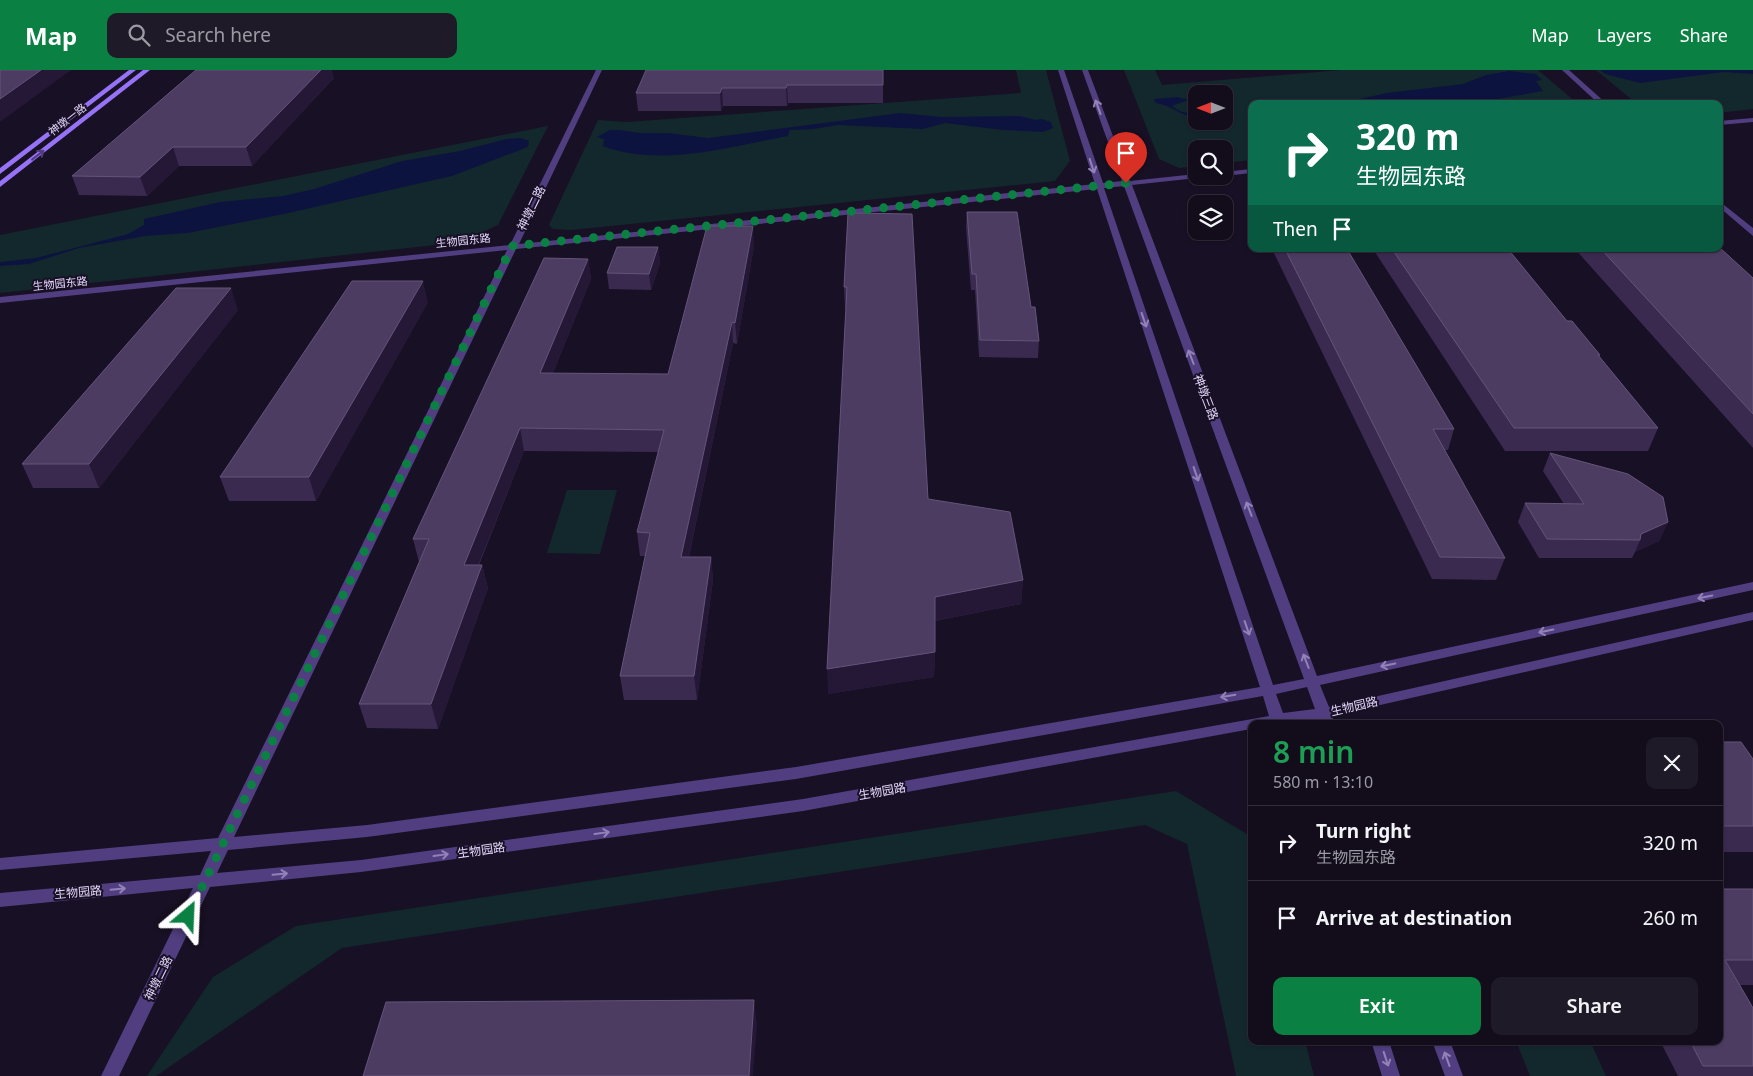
<!DOCTYPE html>
<meta charset="utf-8">
<style>
:root{--surface:#120c1b;--page:#1f1a28;--text:#f1f3f6;--muted:#9c9ba3;--line:#312c3a;--accent:#0b8043}
body{margin:0;font-family:"Noto Sans","Noto Sans SC",sans-serif;background:var(--page);color:var(--text);height:100vh;display:flex;flex-direction:column;font-size:19px;white-space:nowrap}
*{box-sizing:border-box;margin:0}
p{font-size:16px;color:var(--muted)}
.icon{flex:none;width:28px;height:28px;fill:none;stroke:currentColor;stroke-width:2;stroke-linecap:round;stroke-linejoin:round}
.map{position:relative;flex:1;overflow:hidden}
.details{position:absolute;left:1248px;top:650px;width:475px;height:325px;display:flex;flex-direction:column;background:var(--surface);border-radius:10px;box-shadow:0 1px 4px #0004,0 0 0 1px var(--line)}
.details>*{flex:none}
.banner{position:absolute;left:1248px;top:30px;width:475px;height:152px;border-radius:10px;box-shadow:0 1px 4px #0004,0 0 0 1px var(--line);background:#0b6e4f;color:#fff;overflow:hidden}
.needle{width:32px;rotate:270deg}
.fabs{position:absolute;left:1188px;top:15px;display:grid;gap:10px}
.fabs a{display:grid;place-items:center;width:45px;height:45px;border-radius:10px;background:var(--surface);box-shadow:0 1px 4px #0004,0 0 0 1px var(--line);font-size:25px}
.pin{position:absolute;display:grid;place-items:center;width:42px;height:42px;color:#fff;margin:-51px -21px;border-radius:50% 50% 50% 0;rotate:-45deg;box-shadow:0 0 5px #0007}
.pin .icon{rotate:45deg}
.me{position:absolute;width:55px;margin:-28px;rotate:26deg;stroke-linejoin:round;filter:drop-shadow(0 0 4px #0008)}
.turn{display:flex;align-items:center;gap:18px;height:105px;padding:0 25px;font-size:22px}
.turn .icon{width:65px;height:65px;stroke-width:2.5}
.turn b{display:block;font-size:35px;line-height:42px}
.then{display:flex;align-items:center;height:48px;padding:0 25px;background:#0003;gap:10px;font-size:19px}
.round{display:grid;place-items:center;flex:none;width:52px;height:52px;border-radius:10px;background:var(--page)}
.headline{display:flex;align-items:center;justify-content:space-between;height:85px;padding:0 25px}
h1{font-size:30px;font-weight:600;line-height:38px;color:#1e9e55}
.action{display:flex;gap:10px;margin-top:auto;padding:10px 25px}
.action a{flex:1;height:58px;border-radius:10px;background:var(--accent);color:#fff;font-size:20px;font-weight:600;line-height:58px;text-align:center}
.action a+a{background:var(--page);color:var(--text)}
ul{padding:0;list-style:none}
li{display:flex;align-items:center;gap:15px;height:75px;padding:0 25px;border-top:1px solid var(--line)}
li div{flex:1}
li b{display:block;font-size:19px}
li em{font-style:normal}
header{display:flex;align-items:center;gap:30px;box-sizing:border-box;height:70px;padding:0 25px;background:var(--accent);color:#fff}
header strong{font-size:24px}
nav{display:flex;gap:28px;margin-inline-start:auto;font-size:18px}
.search{width:350px;height:45px;background:var(--page);display:flex;align-items:center;gap:12px;box-sizing:border-box;padding:0 18px;border-radius:10px;color:var(--muted);font-size:19px}
.map>svg:first-child{display:block}
.green{fill:#13282d;fill-rule:evenodd}
.water{fill:#0d133f}
.lines{fill:none;stroke-linecap:round;stroke-linejoin:round}
.tertiary{fill:#503e80;fill-rule:evenodd}
.secondary{fill:#9672f7;fill-rule:evenodd}
.wall{fill:#3b2a50}
.shaded-wall{fill:#251837}
.building{fill:#4d3c62;stroke:#64547a}
.oneway{stroke:#9282b8}
.oneway2{stroke:#513c83}
.route{stroke:#0b8043;stroke-width:9;stroke-dasharray:0 16.2}
.labels{text-anchor:middle;dominant-baseline:central;stroke-width:4;stroke-linejoin:round;paint-order:stroke}
.far-street-label{font-size:11px;fill:#e3d5fc;stroke:#181024}
.street-label{font-size:12px;fill:#e3d5fc;stroke:#181024}
</style>
<header>
<strong>Map</strong>
<div class="search"><svg class="icon" aria-label="search" viewBox="0 0 24 24"><circle cx="10" cy="10" r="6"/><path d="M15 15l6 6"/></svg>Search here</div>
<nav><a>Map</a><a>Layers</a><a>Share</a></nav>
</header>
<div class="map">
<svg width="1753" height="1006" viewBox="0 0 1753 1006">
<rect width="100%" height="100%" fill="#181024"/>
<path class="green" d="M1016,0H1046L1070,91L1055,111L571,160L553,159L549,155L598,50L627,52L1021,23Z
M1124,0H1155L1162,15L1341,0H1538L1578,34H1251V90L1224,93V79H1196V96L1179,98L1159,89ZM1196,24H1224V51H1196Z
M1596,0H1753V39L1719,43V34H1637Z
M548,56L498,155L467,169L444,174L0,223V165Z
M567,420H617L600,484L547,483Z
M1176,721L1250,766L1251,971H1305L1314,1006H1236L1187,774L1145,755L342,878L156,1006H147L213,907L296,856Z
M1516,971H1590L1606,1006H1530Z"/>
<path class="water" d="M1600,0H1753V4L1724,2L1640,13L1605,4Z
M1509,1L1536,4L1542,10L1536,11L1543,21L1481,32L1339,34L1386,23L1463,14L1486,5Z
M1178,27L1188,30L1172,36L1182,42L1196,44V48C1181,46 1171,35 1156,33L1154,29Z
M900,43L942,47L1020,46L1036,50L1042,49L1051,52L1053,58L1043,62L1002,60L945,53L923,59L838,55L814,59L790,60L788,66C732,76 659,98 603,76L604,69L597,67L610,60H620L640,63H668L708,68Z
M521,68L529,71L528,77L452,106L284,144L188,163L145,166L79,178L29,194L0,196V192L36,188L128,164L144,155V149L220,132L283,126L314,119L402,91L460,81L506,69Z"/>
<g class="lines">
<path class="tertiary" d="M596,0H602L519,174L1095,114L1058,0H1064L1103,113L1122,111L1082,0H1088L1130,111L1196,104V106H1201L1197,108L1132,115L1317,606L1753,512V520L1320,615L1329,637L1753,542V550L1332,646L1335,654H1321L1319,649L1286,654H1251V659L803,741L361,802L210,817L119,1006H101L193,818L0,837V823L200,805L211,781L0,800V788L218,768L507,180L0,233V227L510,175ZM1124,116L1304,609L1273,615L1104,118ZM1097,119L1260,617L796,697L367,755L234,767L516,179ZM1307,617L1315,639L1283,643L1276,624ZM1263,626L1269,646L803,729L361,790L217,803L228,780L367,767L796,709Z
M1562,0H1569L1607,34H1599Z
M1753,48V52L1719,55V51Z
M1251,99V103L1224,106H1223L1224,102Z
M1719,131L1753,158V166L1719,137Z
M1371,971H1389L1400,1006H1382Z
M1432,971H1450L1463,1006H1445Z"/>
<path class="secondary" d="M129,0H136L0,104V98Z
M143,0H150L0,117V111Z"/>
</g>
<path class="wall" d="M883,0V33H788L787,36H723L721,41H638L636,23Z
M334,8L252,96H179L147,126L79,125L72,106Z
M1251,104V127L1248,121Z
M967,142L1031,237L1039,271L1038,288L979,287L975,220H971L966,158Z
M848,143L928,429L1023,510L1021,534L935,551V582L934,607L828,624L846,238H845L844,217Z
M754,176L737,274L733,273L689,487H711L713,510L697,630H624L620,606L645,486H640L637,462L658,382L524,381L479,495H482L488,518L438,659L367,658L359,634L419,492L413,469L588,189L591,209L553,303L668,304Z
M658,177L660,193L651,220L609,219L607,203Z
M1272,179H1347L1454,359L1448,380H1445L1505,488L1496,510L1432,509Z
M1373,179H1508L1567,251L1600,285L1599,287L1658,358L1648,381H1505Z
M1575,179H1719L1753,208V378Z
M428,232L316,431H229L220,407Z
M238,240L99,418H33L22,394Z
M1550,383L1668,452L1659,471L1635,482L1632,488H1539L1518,452L1525,433L1564,434L1543,401Z
M1719,672L1753,689V782H1719Z
M1719,819H1753V915H1740L1753,938V1006H1678L1660,971H1719Z"/>
<path class="shaded-wall" d="M41,0H71L0,52V29Z
M321,0H332L334,8L252,96L246,77Z
M787,15L788,33L787,36L786,18Z
M722,18L723,36L721,41L720,23Z
M173,77L179,96L147,126L140,107Z
M753,156L754,176L737,274L735,253Z
M658,177L660,193L651,220L649,204Z
M588,189L591,209L544,325L540,303Z
M423,211L428,232L316,431L309,407Z
M231,218L238,240L99,418L89,394Z
M732,252L733,273L684,510L681,487Z
M520,358L524,381L469,518L464,495Z
M1668,452L1659,471L1635,482L1640,470L1641,464Z
M711,487L713,510L697,630L694,606Z
M482,495L488,518L438,659L431,634Z
M1023,510L1021,534L934,551L935,527Z
M935,582L934,607L828,624L827,599Z
M754,930L757,955L753,1006H749Z"/>
<path class="building" d="M0,0H41L0,29Z
M196,0H321L246,77H173L140,107L72,106Z
M646,0H883V15H787L786,18H722L720,23H636Z
M967,142H1017L1031,237H1035L1039,271L980,270L976,204H972Z
M848,143L912,144L928,429L1010,442L1023,510L935,527V582L827,599L847,217H844Z
M707,156H753L735,253L732,252L681,487H711L694,606H620L650,463L637,462L664,360L520,358L464,495H482L431,634H359L429,469H413L544,188L588,189L540,303L668,304Z
M617,177H658L649,204L607,203Z
M1719,177L1753,208V344L1601,179H1719Z
M1285,179H1347L1454,359H1433L1505,488L1440,487Z
M1392,179H1508L1567,251H1572L1600,285H1598L1658,358H1514Z
M352,211H423L309,407H220Z
M176,218H231L89,394H22Z
M1550,383L1628,404L1663,427L1668,452L1641,464L1640,470L1547,469L1525,433L1584,434Z
M1719,672H1741L1753,689V756H1719Z
M1719,819H1753V890H1725L1753,938V996H1703L1690,971H1719Z
M754,930L749,1006H363L386,932Z"/>
<defs><path id="oneway-shaft" d="M-6 0H5M1.5-3L5.5 0L1.5 3" fill="none" stroke-width="1.6" stroke-linecap="round" stroke-linejoin="round" transform="scale(1.25)"/></defs>
<g class="oneway">
<use href="#oneway-shaft" transform="translate(1098 37) rotate(-110)"/>
<use href="#oneway-shaft" transform="translate(1092 96) rotate(72)"/>
<use href="#oneway-shaft" transform="translate(1144 250) rotate(71)"/>
<use href="#oneway-shaft" transform="translate(1191 287) rotate(-111)"/>
<use href="#oneway-shaft" transform="translate(1196 404) rotate(71)"/>
<use href="#oneway-shaft" transform="translate(1249 439) rotate(-111)"/>
<use href="#oneway-shaft" transform="translate(1705 527) rotate(168)"/>
<use href="#oneway-shaft" transform="translate(1247 558) rotate(71)"/>
<use href="#oneway-shaft" transform="translate(1546 561) rotate(168)"/>
<use href="#oneway-shaft" transform="translate(1306 591) rotate(-111)"/>
<use href="#oneway-shaft" transform="translate(1388 595) rotate(168)"/>
<use href="#oneway-shaft" transform="translate(1228 626) rotate(170)"/>
<use href="#oneway-shaft" transform="translate(602 763) rotate(-8)"/>
<use href="#oneway-shaft" transform="translate(441 785) rotate(-8)"/>
<use href="#oneway-shaft" transform="translate(280 804) rotate(-5)"/>
<use href="#oneway-shaft" transform="translate(118 819) rotate(-5)"/>
<use href="#oneway-shaft" transform="translate(1386 989) rotate(72)"/>
<use href="#oneway-shaft" transform="translate(1447 989) rotate(-110)"/>
</g>
<use class="oneway2" href="#oneway-shaft" transform="translate(38 85) rotate(-38)"/>
<g class="lines">
<path class="route" d="M188,846L512,176L1126,113"/>
</g>
<g class="labels">
<g class="far-street-label">
<text transform="translate(67 49) rotate(-38)">神墩一路</text>
<text transform="translate(463 170) rotate(-6)">生物园东路</text>
<text transform="translate(60 213) rotate(-6)">生物园东路</text>
</g>
<g class="street-label">
<text transform="translate(531 138) rotate(-64)">神墩二路</text>
<text transform="translate(1206 327) rotate(69)">神墩三路</text>
<text transform="translate(1354 636) rotate(-13)">生物园路</text>
<text transform="translate(882 721) rotate(-10)">生物园路</text>
<text transform="translate(481 780) rotate(-8)">生物园路</text>
<text transform="translate(78 822) rotate(-5)">生物园路</text>
<text transform="translate(158 908) rotate(-64)">神墩二路</text>
</g>
</g>
</svg>
<div class="fabs">
<a><svg class="needle" viewBox="-14 -14 28 28"><path d="M0-13l5 13h-10z" fill="#e53935"/><path d="M0 13l5-13h-10z" fill="#9c9ba3"/></svg></a>
<a><svg class="icon" aria-label="search" viewBox="0 0 24 24"><circle cx="10" cy="10" r="6"/><path d="M15 15l6 6"/></svg></a>
<a><svg class="icon" aria-label="layers" viewBox="0 0 24 24"><path d="M12 4l9 5-9 5-9-5zM3 14l9 5 9-5"/></svg></a>
</div>
<div class="pin" style="left:1126px;top:113px;background:#d93025"><svg class="icon" aria-label="arrive" viewBox="0 0 24 24"><path d="M6 21V4h12l-3 4 3 4H6"/></svg></div>
<svg class="me" style="left:188px;top:846px" viewBox="-20 -20 40 40"><path d="M0-17L14 15 0 8-14 15z" fill="#0b8043" stroke="#fff" stroke-width="4"/></svg>
<div class="banner">
<div class="turn"><svg class="icon" aria-label="right" viewBox="0 0 24 24"><path d="M7 20v-9h11M14 6l5 5-5 5"/></svg><div><b>320 m</b>生物园东路</div></div>
<div class="then">Then<svg class="icon" aria-label="arrive" viewBox="0 0 24 24"><path d="M6 21V4h12l-3 4 3 4H6"/></svg></div>
</div>
<section class="details">
<div class="headline"><div><h1>8 min</h1><p>580 m · 13:10</p></div><a class="round"><svg class="icon" aria-label="close" viewBox="0 0 24 24"><path d="M6 6l12 12M18 6L6 18"/></svg></a></div>
<ul>
<li><svg class="icon" aria-label="right" viewBox="0 0 24 24"><path d="M7 20v-9h11M14 6l5 5-5 5"/></svg><div><b>Turn right</b><p>生物园东路</p></div><em>320 m</em></li>
<li><svg class="icon" aria-label="arrive" viewBox="0 0 24 24"><path d="M6 21V4h12l-3 4 3 4H6"/></svg><div><b>Arrive at destination</b></div><em>260 m</em></li>
</ul>
<div class="action"><a>Exit</a><a>Share</a></div>
</section>
</div>
